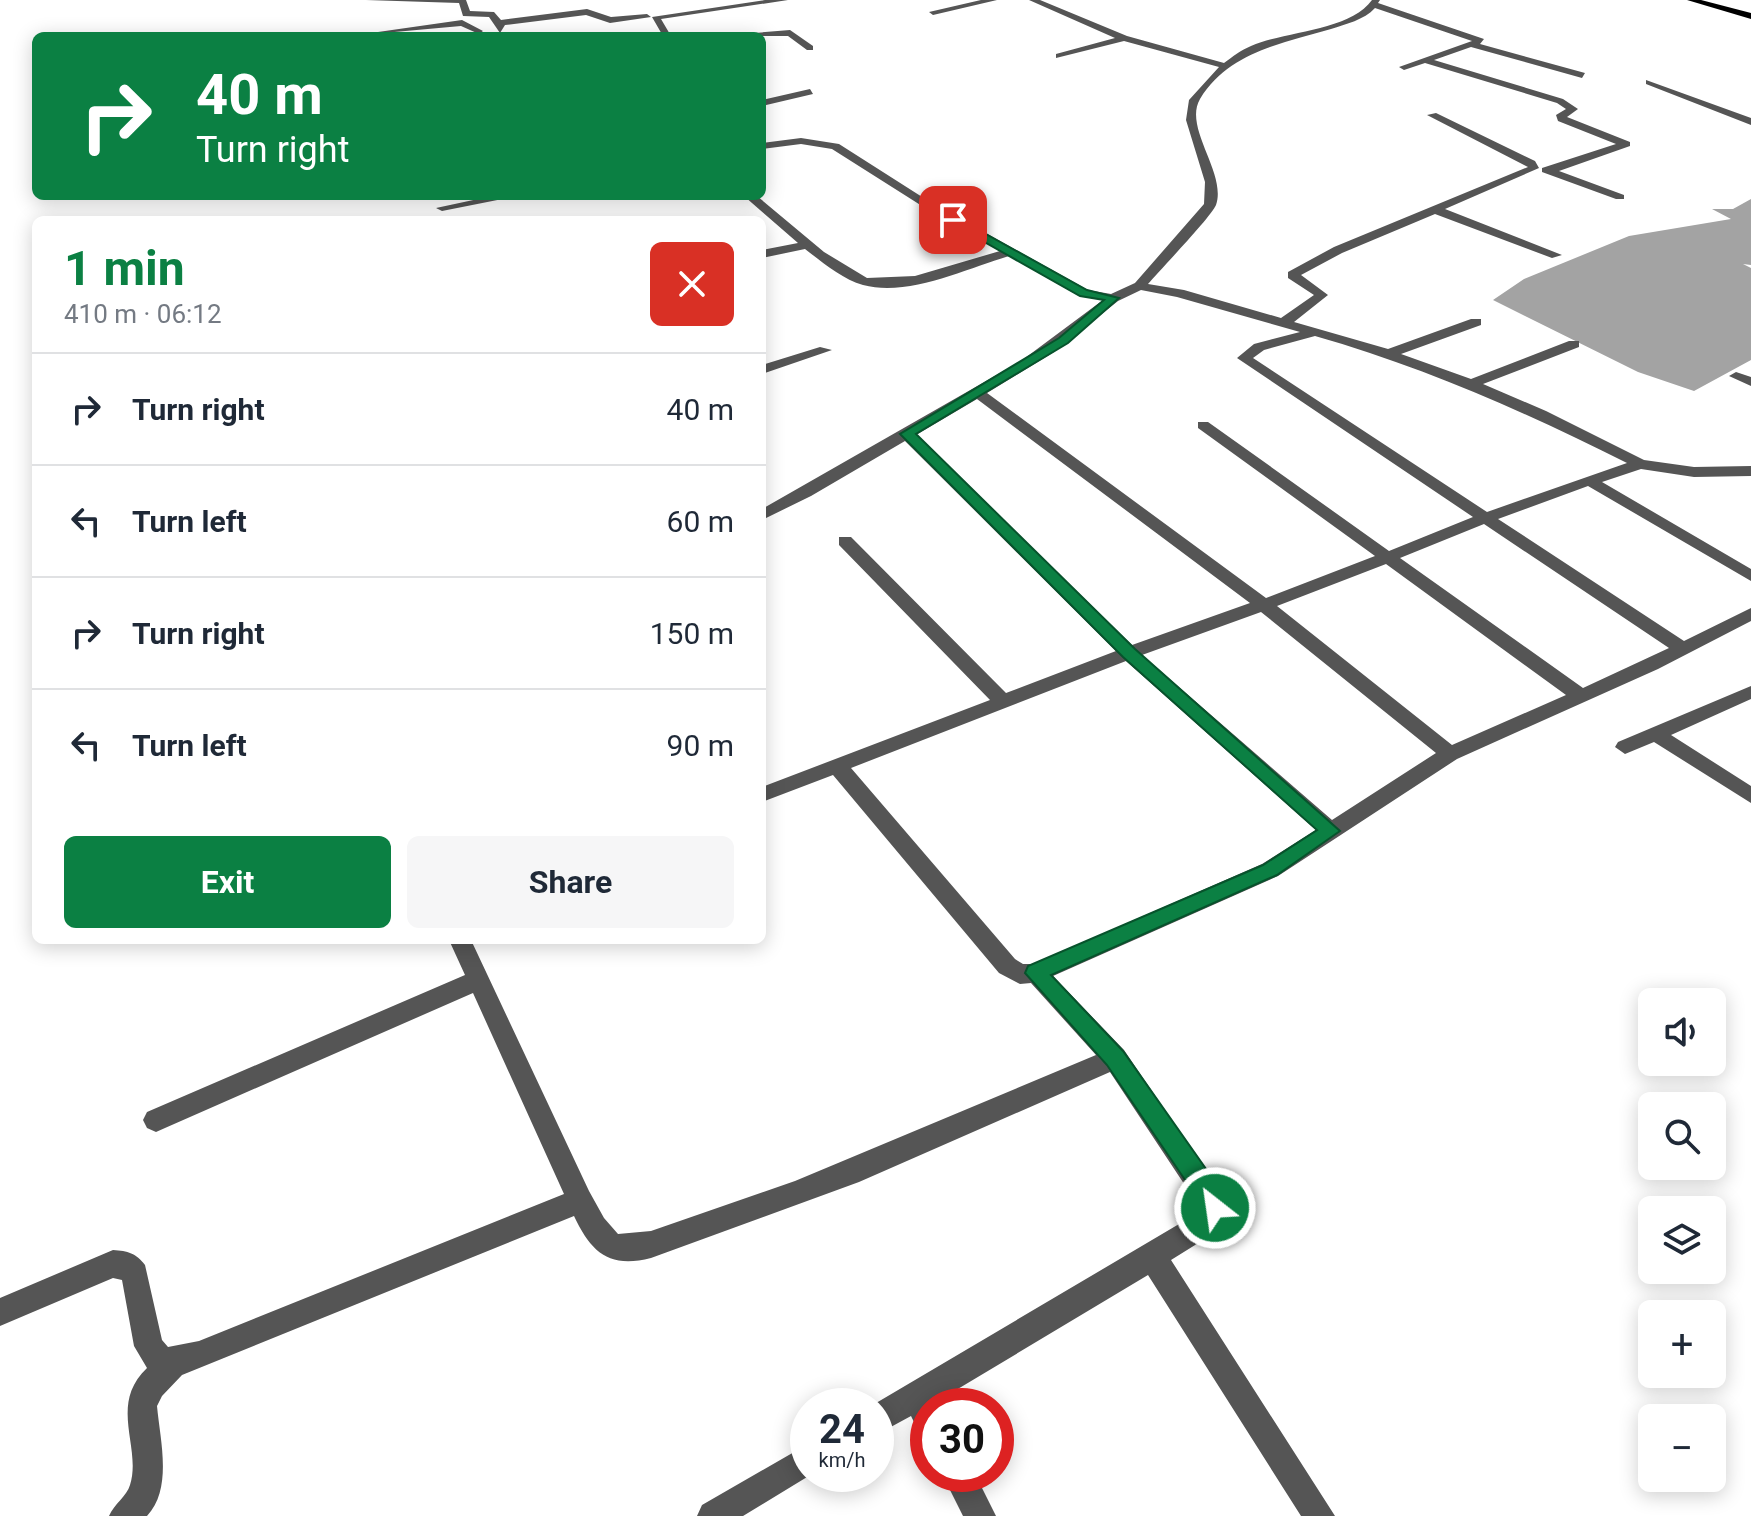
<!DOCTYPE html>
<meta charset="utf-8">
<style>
:root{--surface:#fff;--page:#f6f6f7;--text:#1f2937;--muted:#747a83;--line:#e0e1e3;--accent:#0b8043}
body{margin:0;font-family:Roboto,sans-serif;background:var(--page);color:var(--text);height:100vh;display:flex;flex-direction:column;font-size:30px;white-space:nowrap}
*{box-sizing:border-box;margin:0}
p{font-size:26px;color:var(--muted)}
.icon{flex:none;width:44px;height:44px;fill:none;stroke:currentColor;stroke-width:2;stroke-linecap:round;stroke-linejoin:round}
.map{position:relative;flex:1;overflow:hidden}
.drawer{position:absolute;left:32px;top:216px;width:734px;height:728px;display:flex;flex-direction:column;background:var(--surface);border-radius:12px;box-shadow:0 4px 20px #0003}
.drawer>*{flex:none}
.guide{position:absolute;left:32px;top:32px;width:734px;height:168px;border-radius:12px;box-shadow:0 4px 20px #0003;background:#0b8043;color:#fff;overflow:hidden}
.controls{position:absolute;left:1638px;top:988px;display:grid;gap:16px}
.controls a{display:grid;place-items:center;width:88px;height:88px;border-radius:12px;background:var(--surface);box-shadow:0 4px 20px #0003;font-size:40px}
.speed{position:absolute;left:790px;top:1388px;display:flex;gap:16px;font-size:40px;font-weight:700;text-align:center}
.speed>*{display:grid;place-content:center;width:104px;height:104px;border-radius:50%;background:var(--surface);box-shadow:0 4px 20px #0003;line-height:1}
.speed small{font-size:20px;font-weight:400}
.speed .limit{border:12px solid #d22;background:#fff;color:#111}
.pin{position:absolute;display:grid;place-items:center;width:68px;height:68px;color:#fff;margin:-34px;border-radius:16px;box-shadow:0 4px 12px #0006}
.me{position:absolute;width:88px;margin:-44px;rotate:330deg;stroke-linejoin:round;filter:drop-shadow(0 0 6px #0008)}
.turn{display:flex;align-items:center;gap:28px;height:168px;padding:0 32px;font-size:36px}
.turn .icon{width:104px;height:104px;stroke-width:2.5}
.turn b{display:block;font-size:56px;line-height:68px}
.round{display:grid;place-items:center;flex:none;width:84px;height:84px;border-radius:12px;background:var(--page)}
.headline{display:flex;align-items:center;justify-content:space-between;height:136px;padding:0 32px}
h1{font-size:48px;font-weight:700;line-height:60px;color:var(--accent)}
.action{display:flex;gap:16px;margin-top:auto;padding:16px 32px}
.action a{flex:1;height:92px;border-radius:12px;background:var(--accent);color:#fff;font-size:32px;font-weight:700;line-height:92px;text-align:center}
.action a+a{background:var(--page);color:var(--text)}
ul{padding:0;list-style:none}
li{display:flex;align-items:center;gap:24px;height:112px;padding:0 32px;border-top:2px solid var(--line)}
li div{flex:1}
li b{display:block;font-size:30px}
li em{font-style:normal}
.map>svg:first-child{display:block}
.water{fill:#a3a3a3}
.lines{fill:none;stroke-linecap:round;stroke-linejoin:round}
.minor{fill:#555;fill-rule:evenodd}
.major{fill:#000;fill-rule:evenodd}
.route{fill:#0b8043;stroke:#07532c;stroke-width:2}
</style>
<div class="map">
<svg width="1751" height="1516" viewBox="0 0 1751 1516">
<rect width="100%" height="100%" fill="#fff"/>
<path class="water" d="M1751,199V265L1743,264L1751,268V360L1694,391L1638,372L1493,300L1524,279L1629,236L1731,219L1712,209H1733Z"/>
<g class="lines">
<path class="minor" d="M366,0H466L470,11L494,12L501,20L587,9L611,17L647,14L651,17L610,23L586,15L505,25L500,33L489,17L463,16L459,3Z
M765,0H788L661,19L671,36H663L652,17Z
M981,0H997L933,15L929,12Z
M1029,0H1040L1127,36L1224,63C1232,57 1241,50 1251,46C1285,31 1350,31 1372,0H1380L1378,3L1484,39L1480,44L1585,73L1582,78L1471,47L1434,60L1563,99L1578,109L1567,117L1630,142V146L1559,171L1624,195V199H1616L1542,172V168L1616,144L1558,121L1556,115L1566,109L1557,103L1425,63L1404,70L1399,67L1472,41L1375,8C1364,20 1346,24 1331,29C1283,43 1229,52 1200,99C1183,128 1227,173 1216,205C1211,217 1160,270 1148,284L1184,290L1281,318L1314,295L1288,278V272L1334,247L1528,167L1427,115L1436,113L1535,161L1539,168L1445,209L1562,255L1552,258L1435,214L1342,253L1301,275L1328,295L1294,322L1388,349L1471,319H1481V325L1401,354L1471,379L1569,341H1579V347L1483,384L1546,411L1644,460L1694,467L1751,466V476L1694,477L1641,469L1602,482L1751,569V581L1588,486L1498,519L1684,641L1751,608V621L1658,669L1457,759L1278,876L1053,976L1124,1050L1225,1199L1228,1208L1216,1232L1171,1260L1335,1516H1301L1148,1275L936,1402L939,1406H928V1432L917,1428L911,1416L876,1435V1406H871L1196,1214L1200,1208L1110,1072L859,1182L651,1258C609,1269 591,1252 574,1216L182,1375L162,1396L157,1406C160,1440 173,1488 147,1516H109C114,1504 127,1496 130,1485C142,1447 108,1405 147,1368L134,1346L122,1280L113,1278L0,1326V1298L113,1250C128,1251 136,1253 145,1265L162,1340L168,1347L199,1341L564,1194L473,993L165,1128L156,1132L147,1128L143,1120L147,1112L465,975L449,940H471L589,1191L604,1218L618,1234L651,1231L795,1181L1096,1055L1031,983L1020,984L999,973L833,775L762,802V787L990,700L839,545V537H851L1006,693L1116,651L905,441L811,496L762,520V509L1021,361L1103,300L1079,296L1009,256C965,269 909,297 863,285C842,279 822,262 805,249L762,258V250L798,243L744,196H757L824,252L867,278L915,276L1000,251L922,206L832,149L801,144L762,149V143L801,138L839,144L930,202L1088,290L1111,294L1135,283L1204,204L1205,182L1186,120L1189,100L1219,67L1124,41L1056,58V54L1115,38ZM1141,290L1177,297L1300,332L1254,344L1237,358L1473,517L1389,551L1208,422H1198V428L1375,556L1266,598L987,393L1054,352L1118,301ZM1315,336C1424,367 1525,412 1627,463L1487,512L1253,358L1264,350ZM977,399L1250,603L1132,645L916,435ZM1484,524L1669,648L1583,688L1400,558ZM1386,564L1566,695L1452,745L1277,606ZM1261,612L1436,753L1332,820L1142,655ZM1126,661L1316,830L1262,864L1034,964H1023L1015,959L851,768Z
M462,20L483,31L479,34L461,26L350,36Z
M790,30L813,46V50H807L788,36H719Z
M1646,80L1751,118V125L1646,84Z
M810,89L813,94L762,106V100Z
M492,196H518L442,211L436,208Z
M820,347L832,350L762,374V365Z
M1736,372L1751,377V386L1729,376Z
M1751,686V699L1671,735L1751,786V803L1654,742L1625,754L1615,747L1618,742Z
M808,1444V1474H812L743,1516H697L702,1505Z
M942,1474H975L996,1516H963Z"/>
<path class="major" d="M1687,0H1701L1751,13V19Z"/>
</g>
<path class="route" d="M949,218H957L1087,290L1119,298L1068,343L916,434L1135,649L1340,831L1277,875L1051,975L1123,1051L1218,1186L1228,1208L1224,1216L1215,1220L1207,1216L1200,1202L1107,1065L1025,973L1028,966L1263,865L1317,830L1123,657L900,434L1059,338L1104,300L1080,296L949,222Z"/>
</svg>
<div class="controls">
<a><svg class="icon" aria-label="sound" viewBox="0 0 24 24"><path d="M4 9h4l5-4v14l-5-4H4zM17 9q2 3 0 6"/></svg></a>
<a><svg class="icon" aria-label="search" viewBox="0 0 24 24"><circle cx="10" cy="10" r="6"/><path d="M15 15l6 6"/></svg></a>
<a><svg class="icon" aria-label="layers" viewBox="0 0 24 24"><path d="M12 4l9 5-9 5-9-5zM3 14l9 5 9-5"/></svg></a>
<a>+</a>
<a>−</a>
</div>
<div class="speed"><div>24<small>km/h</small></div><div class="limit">30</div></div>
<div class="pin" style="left:953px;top:220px;background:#d93025"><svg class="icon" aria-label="arrive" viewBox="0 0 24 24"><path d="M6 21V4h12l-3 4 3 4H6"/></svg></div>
<svg class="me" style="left:1215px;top:1208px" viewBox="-20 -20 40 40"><circle r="17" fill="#0b8043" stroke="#fff" stroke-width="3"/><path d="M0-11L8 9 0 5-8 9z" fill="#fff"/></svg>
<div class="guide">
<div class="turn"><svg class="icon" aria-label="right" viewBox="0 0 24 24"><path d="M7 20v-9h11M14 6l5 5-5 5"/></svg><div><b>40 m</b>Turn right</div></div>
</div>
<section class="drawer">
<div class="headline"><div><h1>1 min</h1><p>410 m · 06:12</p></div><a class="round" style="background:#d93025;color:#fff"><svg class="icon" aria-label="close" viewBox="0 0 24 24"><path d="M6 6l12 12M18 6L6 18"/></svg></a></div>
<ul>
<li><svg class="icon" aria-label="right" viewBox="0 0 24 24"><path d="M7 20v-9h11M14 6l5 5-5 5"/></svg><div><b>Turn right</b></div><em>40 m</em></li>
<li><svg class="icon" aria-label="left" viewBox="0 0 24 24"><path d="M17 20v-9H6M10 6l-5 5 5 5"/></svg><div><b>Turn left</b></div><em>60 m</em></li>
<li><svg class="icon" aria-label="right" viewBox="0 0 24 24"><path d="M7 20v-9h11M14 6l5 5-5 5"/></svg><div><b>Turn right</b></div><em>150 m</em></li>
<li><svg class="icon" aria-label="left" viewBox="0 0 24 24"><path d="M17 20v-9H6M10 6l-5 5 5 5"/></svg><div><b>Turn left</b></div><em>90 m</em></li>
</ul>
<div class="action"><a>Exit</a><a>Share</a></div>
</section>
</div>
